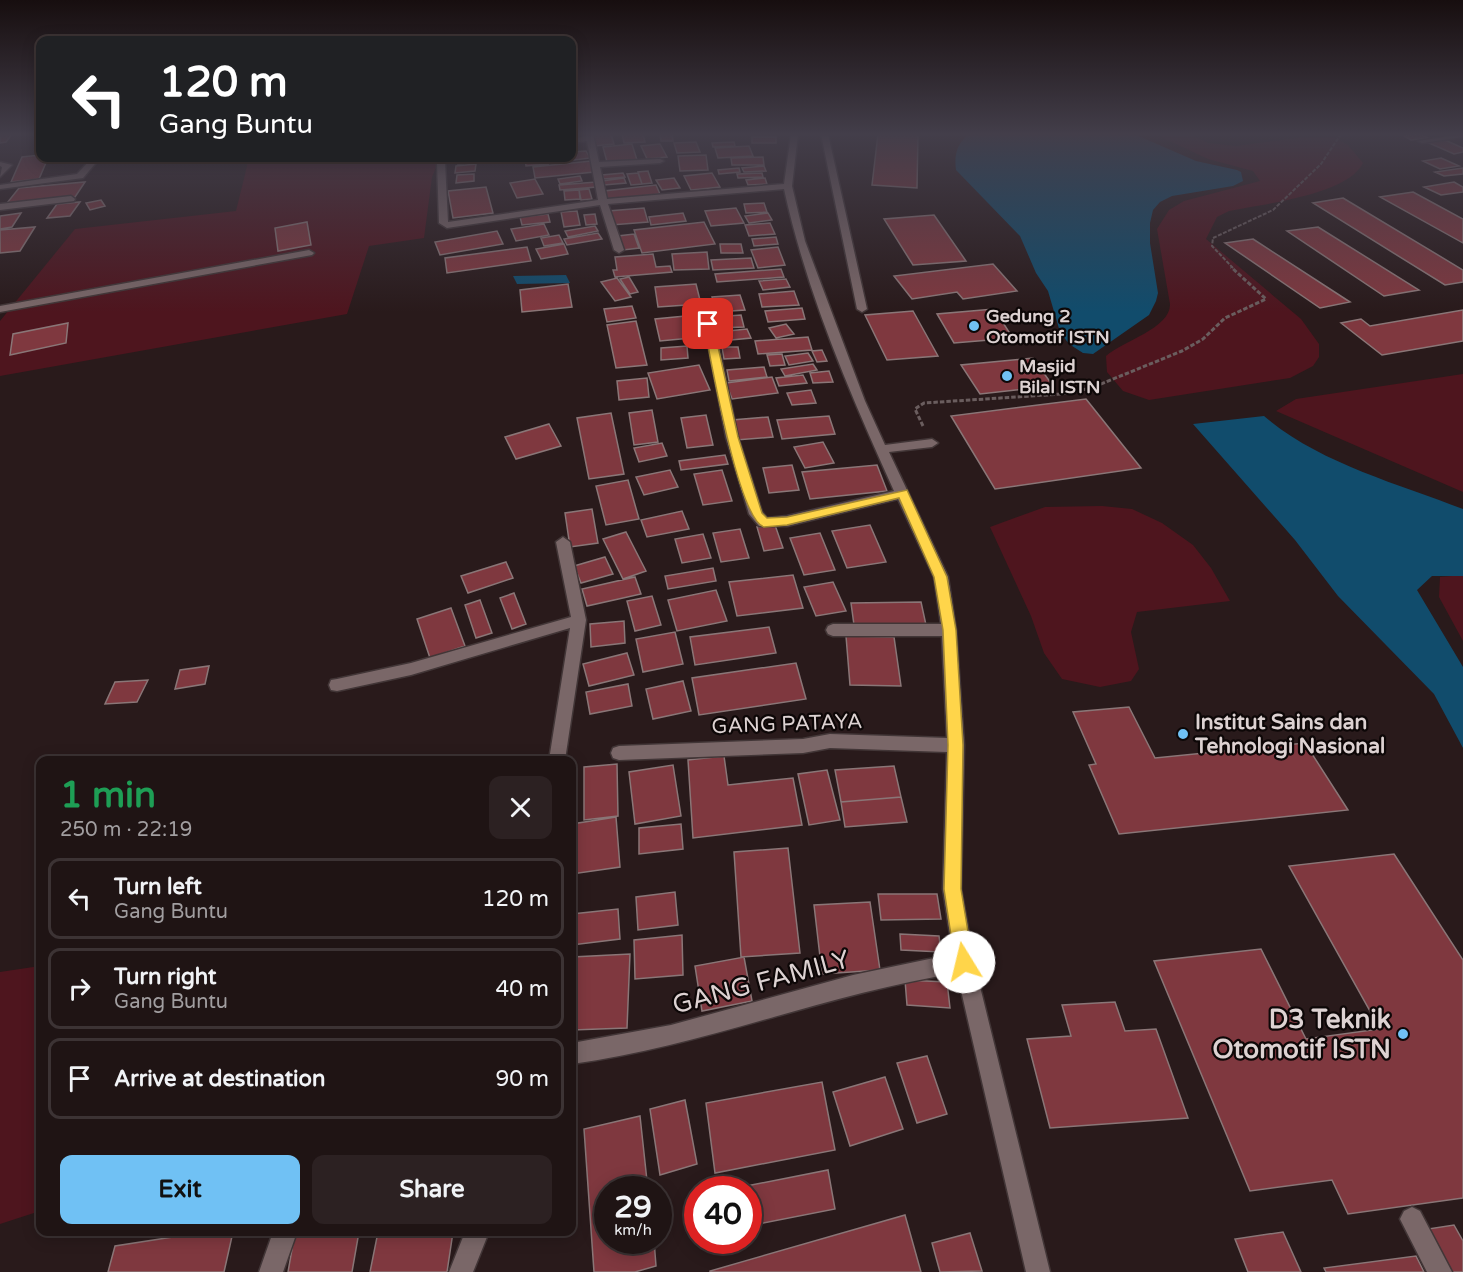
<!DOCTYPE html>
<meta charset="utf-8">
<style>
:root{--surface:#1f1414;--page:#2c2122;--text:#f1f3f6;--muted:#a19ea0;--line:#3c3334;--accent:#70c1f4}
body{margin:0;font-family:"Varela Round",sans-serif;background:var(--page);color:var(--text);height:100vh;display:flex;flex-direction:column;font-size:22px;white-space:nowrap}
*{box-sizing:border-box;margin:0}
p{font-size:20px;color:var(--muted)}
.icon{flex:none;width:33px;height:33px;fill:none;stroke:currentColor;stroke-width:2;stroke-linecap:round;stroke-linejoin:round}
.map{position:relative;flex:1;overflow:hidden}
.sheet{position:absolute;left:36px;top:756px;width:540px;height:480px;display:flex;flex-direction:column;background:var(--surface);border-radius:12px;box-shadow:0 3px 15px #0003,0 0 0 2px var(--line)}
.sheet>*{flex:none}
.hud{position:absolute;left:36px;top:36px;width:540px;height:126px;border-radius:12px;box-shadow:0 3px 15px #0003,0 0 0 2px var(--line);background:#202124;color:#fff;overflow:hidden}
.speed{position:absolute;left:594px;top:1176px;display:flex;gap:12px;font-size:30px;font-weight:700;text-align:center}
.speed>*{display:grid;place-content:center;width:78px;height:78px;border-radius:50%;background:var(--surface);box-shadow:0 3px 15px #0003,0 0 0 2px var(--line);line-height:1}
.speed small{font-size:15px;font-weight:400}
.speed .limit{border:9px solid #d22;background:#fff;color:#111}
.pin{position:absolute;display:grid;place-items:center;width:51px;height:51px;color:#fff;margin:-26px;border-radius:12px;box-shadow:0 3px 9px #0006}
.me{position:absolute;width:66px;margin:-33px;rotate:351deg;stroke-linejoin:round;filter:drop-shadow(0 0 4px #0008)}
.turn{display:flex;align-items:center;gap:21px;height:126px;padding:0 24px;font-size:27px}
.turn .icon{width:78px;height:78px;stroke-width:2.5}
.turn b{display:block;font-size:42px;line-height:51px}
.round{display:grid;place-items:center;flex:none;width:63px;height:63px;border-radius:12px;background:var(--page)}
.head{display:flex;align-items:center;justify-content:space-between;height:102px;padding:0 24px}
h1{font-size:36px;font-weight:700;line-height:45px;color:#1e9e55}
.button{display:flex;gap:12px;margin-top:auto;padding:12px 24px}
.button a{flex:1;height:69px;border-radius:12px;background:var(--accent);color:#111;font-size:24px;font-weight:700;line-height:69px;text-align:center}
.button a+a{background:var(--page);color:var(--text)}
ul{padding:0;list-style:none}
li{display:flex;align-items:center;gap:18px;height:81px;margin:0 12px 9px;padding:0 12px;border:3px solid var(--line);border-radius:12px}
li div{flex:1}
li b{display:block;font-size:22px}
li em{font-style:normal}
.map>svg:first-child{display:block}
.green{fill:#4e151e}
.water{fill:#114c6c}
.building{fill:#7f383f;stroke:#8a7677;stroke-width:1.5}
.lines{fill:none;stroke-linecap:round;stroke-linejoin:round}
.minor-casing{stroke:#423637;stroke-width:3}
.path-far1{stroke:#6a5d5e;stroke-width:2;stroke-dasharray:4 1.5;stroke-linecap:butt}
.path{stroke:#6a5d5e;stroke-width:3;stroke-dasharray:4.5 2;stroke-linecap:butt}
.minor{fill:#7a6768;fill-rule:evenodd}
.route{fill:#ffd54a;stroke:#a68a30;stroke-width:1.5}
.poi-dot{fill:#70c1f4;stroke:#0d0707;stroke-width:2}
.labels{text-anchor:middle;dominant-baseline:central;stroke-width:4.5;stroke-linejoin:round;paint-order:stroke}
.far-poi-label{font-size:18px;font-weight:bold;fill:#ddd2d2;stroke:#0d0707;text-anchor:start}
.poi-label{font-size:21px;font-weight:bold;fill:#ddd2d2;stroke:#0d0707;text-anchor:start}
.street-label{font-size:21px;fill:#ddd2d2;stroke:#0d0707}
.near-street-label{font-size:26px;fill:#ddd2d2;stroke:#0d0707}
.near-poi-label{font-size:26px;font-weight:bold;fill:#ddd2d2;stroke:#0d0707;text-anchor:end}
</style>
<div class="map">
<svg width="1463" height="1272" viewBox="0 0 1463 1272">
<rect width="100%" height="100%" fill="#291a1b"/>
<path class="green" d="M1155,134H1190L1208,143L1236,146L1305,137H1332L1348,145L1363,163C1348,195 1262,204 1229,211L1217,217L1206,239L1301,319L1319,344V357L1313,366L1290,378L1149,400L1123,391L1107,372L1106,356C1123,341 1171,328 1170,304L1157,229L1169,210L1184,201L1260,181L1253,171L1208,159Z
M249,158H440L432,177L424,238L369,246L347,314L0,376V321L75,229L236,211Z
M1463,374V492L1276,411L1296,399Z
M1102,506L1132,509L1162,523L1193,545L1211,568L1230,601L1137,612L1131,632L1139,669L1131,681L1100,687L1062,679L1044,653L1031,616L990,527L1045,507Z
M1463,575V641L1439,597L1440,577Z
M40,966V1211L0,1224V972Z"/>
<path class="water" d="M969,134H1134L1196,161L1237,170L1241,172L1243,181L1233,186L1172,196L1160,202L1153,210L1150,223V243L1158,293L1156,301L1149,315L1093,354L1083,353L1069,344L1060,332L1048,291L1036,273L1020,236L956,170C954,154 957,144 969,134Z
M566,275L570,283L517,284L513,276Z
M1264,416C1319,463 1396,483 1463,509V576H1432L1417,590L1463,667V748L1434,694L1338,596L1295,540L1193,424Z"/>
<path class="building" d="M0,134H12L6,142L0,143Z
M592,134H611L614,144L594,146Z
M622,134H643L645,142L624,143Z
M660,134H672L673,141H661Z
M878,134H918L917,188L872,185Z
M1420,134L1428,138L1411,140L1404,136Z
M752,137H776V143H752Z
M1445,140L1463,148V152L1454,154L1429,143Z
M696,142L700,152L677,153L674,143Z
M734,142L735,146L713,147L712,143Z
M632,144L637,160L607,162L603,147Z
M660,144L667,157L647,159L641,146Z
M749,146L753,156L718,158L715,148Z
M586,151L590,158L574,160L572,152Z
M40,155V158H48L39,179L11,182L22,157Z
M706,155L708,170L680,171L678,156Z
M763,157L764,165H732L731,158Z
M458,158H476V162L458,164Z
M546,158L548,164L526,166L525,159Z
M1441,158L1459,166L1440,169L1423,161Z
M591,161L594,172L535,178L533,167Z
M476,164L475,171L455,173L456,166Z
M764,166L766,171L744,172L742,168Z
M739,168L740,172L719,174L718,170Z
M1463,168V174L1444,176L1435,172Z
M648,171L652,183L642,184L638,172Z
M623,173L625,177L604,179L602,175Z
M638,173L642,184L631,185L627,174Z
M712,173L720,187L691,190L684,176Z
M762,173L763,177L738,178L737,174Z
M474,174V181L456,183L457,175Z
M580,176L582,181L560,184L558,179Z
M624,178L626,183L604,185L602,181Z
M674,178L680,188L662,190L656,180Z
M765,178L767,184L748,185L746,180Z
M535,179L543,194L517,198L510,183Z
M85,182L75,197L7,203L19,188Z
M596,182L597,187L560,190L559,185Z
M1454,182L1463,187V192L1441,195L1424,187Z
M656,185L660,194L607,200L604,191Z
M486,187L493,213L453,218L448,191Z
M589,189L592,199L581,200L579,190Z
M579,190L580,199L565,200L564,191Z
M1413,192L1463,219V243L1380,197Z
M1343,198L1463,270V282L1445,285L1313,203Z
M101,200L105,206L90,210L86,203Z
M80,202L70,216L47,218L57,204Z
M764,203L767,212L746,213L744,204Z
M644,208L648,222L611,225L608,211Z
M736,208L744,223L711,226L705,211Z
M577,211L580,225L564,227L561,212Z
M21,213L12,227L0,229V216Z
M683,213L686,221L651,225L649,217Z
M768,213L772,220L749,223L745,216Z
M548,214L550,222L522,225L520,217Z
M595,214L597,224L586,225L584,215Z
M934,215L966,261L913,265L884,219Z
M307,222L311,245L278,251L275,228Z
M704,222L715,244L642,253L634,230Z
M770,223L775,234L749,236L745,225Z
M544,224L549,235L516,241L511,229Z
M595,226L598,231L568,237L565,231Z
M35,227L20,251L0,253V230Z
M1318,227L1419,290L1384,296L1287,231Z
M497,231L503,244L440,255L435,242Z
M598,233L602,239L567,245L564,239Z
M634,234L639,248L623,250L618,236Z
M559,235L563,243L544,246L541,238Z
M776,237L778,244L754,246L752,239Z
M1253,239L1350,302L1320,308L1225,243Z
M564,244L568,254L541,259L536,249Z
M720,244H741L743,253H721Z
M527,247L531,261L447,273L445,258Z
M778,247L785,265L758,268L751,250Z
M707,252L709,269L674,270L672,254Z
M653,254L656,267L670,266L672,272L615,277L613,270H617L615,257Z
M751,258L754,268L713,270L711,260Z
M993,264L1017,291L963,299L957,292L912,299L894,276Z
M781,269L784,277L717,282L715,274Z
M629,277L638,292L630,294L620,279Z
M617,278L631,297L615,301L601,282Z
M786,279L790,287L763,290L759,281Z
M568,284L572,307L522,312L520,290Z
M696,284L701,304L658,307L655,287Z
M794,291L799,305L762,307L759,294Z
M740,295L745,310L716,312L712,297Z
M632,306L636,318L607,322L604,309Z
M802,308L805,319L768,322L765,311Z
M994,309L1013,338L954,343L937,314Z
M1463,310V341L1382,355L1341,323L1361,319L1370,326Z
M913,311L938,356L887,360L865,315Z
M741,315L744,327L716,328L714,317Z
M685,316L691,338L660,341L655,319Z
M636,321L647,365L616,368L607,325Z
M68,323L66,343L10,355L13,334Z
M786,324L794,334L776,338L769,328Z
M747,329L751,338L721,341L718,332Z
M808,337L812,350L758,354L755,341Z
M687,346L688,358L661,360V348Z
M722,347H738L740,358L724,359Z
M822,350L827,361L817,362L812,351Z
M808,353L813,361L789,365L785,356Z
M782,354L785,365L770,366L767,355Z
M1033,358L1053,386L980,394L961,365Z
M813,364L817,370L785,376L781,369Z
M699,365L710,390L657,399L648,373Z
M764,367L767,377L729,381L727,370Z
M829,371L833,382L813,383L810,373Z
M803,375L807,383L779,386L776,378Z
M772,377L778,393L732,399L726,383Z
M647,378L649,397L619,400L617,381Z
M811,390L816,403L792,405L787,393Z
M1086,399L1141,468L995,489L951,416Z
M652,410L658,442L634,445L629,413Z
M611,413L624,474L589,479L577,418Z
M706,415L713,445L687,448L681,418Z
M829,416L835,434L782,439L777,420Z
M768,417L773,437L736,440L732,420Z
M549,424L561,446L516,459L505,437Z
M823,442L834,463L805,468L794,447Z
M662,443L667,456L639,462L634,448Z
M725,455L728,464L681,470L679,461Z
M792,465L799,490L769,493L763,468Z
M877,465L887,491L810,499L802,472Z
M670,470L678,487L644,495L636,477Z
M722,470L732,501L703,505L694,474Z
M628,480L639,519L606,525L596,486Z
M592,509L598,543L570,547L565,513Z
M682,511L689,529L647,537L641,520Z
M775,525L783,548L764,551L757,527Z
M870,525L886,562L847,568L832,531Z
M740,529L749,558L721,562L713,533Z
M626,532L646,571L623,579L603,539Z
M820,533L835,570L804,575L790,538Z
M703,534L711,558L682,563L675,539Z
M605,557L613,574L581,583L574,566Z
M506,562L513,578L468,593L461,576Z
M713,568L716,581L668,589L665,576Z
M793,575L803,608L737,616L729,582Z
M635,577L641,594L587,606L582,589Z
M833,582L846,611L816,616L804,587Z
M716,590L727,621L677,631L668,600Z
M514,593L526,624L512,629L500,598Z
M652,596L661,625L635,631L627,601Z
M480,600L492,633L476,638L465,605Z
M921,602L926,625H854L851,603Z
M451,608L465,646L430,658L417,619Z
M624,621L625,643L591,647L590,624Z
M769,627L776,653L695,665L690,637Z
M675,632L683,664L643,672L636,639Z
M846,636L894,637L901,686L850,685Z
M627,653L634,675L589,686L583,664Z
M796,663L806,699L699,715L692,678Z
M209,666L205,684L175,689L180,670Z
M148,680L137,702L105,704L115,682Z
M683,681L691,711L653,719L646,689Z
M628,684L632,706L590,714L586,692Z
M1129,707L1155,758L1305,743L1348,810L1119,834L1089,765L1096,764L1073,712Z
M724,756L728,785L793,778L802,825L693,838L688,760Z
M617,764L618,816L584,820V767Z
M673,765L681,816L635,824L629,772Z
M894,766L901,797L841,802L835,770Z
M827,770L840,820L809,825L798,774Z
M901,797L907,822L845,827L841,802Z
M616,817L620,867L572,874V824Z
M681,824L683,849L639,854V828Z
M788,848L800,953L741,957L734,852Z
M1394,854L1463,960V1198L1348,1214L1332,1180L1250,1191L1154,961L1261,949L1306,1039L1380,1029L1289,866Z
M675,892L678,925L638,930L636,897Z
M878,894H937L941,919L881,920Z
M870,902L880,970L822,974L814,905Z
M618,909L620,939L572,945V914Z
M900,934L939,936L941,952L901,950Z
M682,935L683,975L635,979L634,940Z
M630,954L627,1028L572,1030V957Z
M744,957L752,1001L702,1011L695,966Z
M905,980L947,982L950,1008L907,1005Z
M1115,1002L1125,1031L1156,1029L1188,1118L1050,1128L1027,1039L1071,1036L1062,1005Z
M927,1056L947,1114L917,1123L897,1063Z
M885,1077L903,1129L850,1146L833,1092Z
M822,1082L835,1150L715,1173L706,1103Z
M685,1100L697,1164L660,1175L650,1109Z
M640,1116L648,1190H608V1240H654L656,1266L635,1272H594L584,1129Z
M828,1170L835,1209L748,1226V1190H726Z
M905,1215L921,1272H710V1271Z
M1454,1225L1463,1241V1272H1452L1428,1229Z
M205,1232H233L224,1272H108L115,1246Z
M295,1232H359L352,1272H288Z
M378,1232H453L447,1272H370Z
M1283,1232L1301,1272H1248L1235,1239Z
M970,1233L982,1271L940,1272L932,1243Z
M1416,1256L1424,1272H1326L1324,1268Z"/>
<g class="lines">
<defs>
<path id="minor" d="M586,134H593L599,162L660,159L664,161L660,163L600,167L607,199L784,184L791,134H798L792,186L805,241L865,401L885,445L932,439L938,443L932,447L889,452L948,577L956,630L964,745L961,889L974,962L1050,1272H1026L957,973C826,994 703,1046 572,1064V1043L671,1025L853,975L953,954L943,889L947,752L830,748L803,753L619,760L613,758L611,753L613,748L619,746L803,739L830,734L947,738L942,636H833L828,634L826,630L828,626L833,624H941L934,577L898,499L787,526H759L749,514L726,437L704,324L709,321L714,324L738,437L762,512L767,518L787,516L894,491C850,394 807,294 784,189L608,204L624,250L619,253L614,250L600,205L447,228L439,223L437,162L441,158H449L445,162L448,222L598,200L587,141L572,143V139L586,136Z
M821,134H828L867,309L862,312L857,309Z
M1463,134V137L1422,143L1418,141Z
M92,158H100L83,178L0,189V185L77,174Z
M0,162L12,165L0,177L2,167L0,166Z
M71,196L75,199L74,201L0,210V204Z
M309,250L314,253L312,255L0,312V306Z
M563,537L570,542L586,620L565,760H549L570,628L411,675L337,691L331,690L329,685L331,680L337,679L411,663L571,617L556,542Z
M1412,1207L1420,1211L1452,1272H1427L1400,1219L1404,1211Z
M273,1232H297L283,1272H259Z
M465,1232H489L473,1272H449Z"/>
</defs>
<use href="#minor" class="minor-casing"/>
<path class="path-far1" d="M1233,268L1212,246L1213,238L1273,210L1321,164L1341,134"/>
<path class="path" d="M923,426L915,409L924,403L1062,394L1091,388L1182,351L1203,339L1225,318L1266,299L1231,267"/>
<use href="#minor" class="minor"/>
</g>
<linearGradient id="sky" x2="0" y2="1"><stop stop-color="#170e0f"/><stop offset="0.43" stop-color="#433e4a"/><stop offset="1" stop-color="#433e4a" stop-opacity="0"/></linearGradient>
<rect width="1463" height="312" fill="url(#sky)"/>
<path class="route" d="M708,321L713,324L738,437L762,513L767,518L787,517L907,490L947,577L956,630L963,745L961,889L973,962L970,968L964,971L958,968L955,962L944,889L948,745L943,630L934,577L899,498L787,525L764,527C738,519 710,356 704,324Z"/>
<g class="poi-dot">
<circle cx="974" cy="326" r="6"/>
<circle cx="1007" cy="376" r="6"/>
<circle cx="1183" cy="734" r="6"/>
<circle cx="1403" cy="1034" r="6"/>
</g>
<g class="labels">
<g class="far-poi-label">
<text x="986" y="316">Gedung 2<tspan x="986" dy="21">Otomotif ISTN</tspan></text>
<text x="1019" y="366">Masjid<tspan x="1019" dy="21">Bilal ISTN</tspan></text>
</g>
<g class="poi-label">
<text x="1195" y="722">Institut Sains dan<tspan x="1195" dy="24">Tehnologi Nasional</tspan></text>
</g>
<g class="street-label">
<text transform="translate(787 724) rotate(-2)">GANG PATAYA</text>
</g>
<g class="near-street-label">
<text transform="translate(761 982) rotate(-15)">GANG FAMILY</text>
</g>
<g class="near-poi-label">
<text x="1391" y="1019">D3 Teknik<tspan x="1391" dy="30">Otomotif ISTN</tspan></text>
</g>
</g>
</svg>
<div class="speed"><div>29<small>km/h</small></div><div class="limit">40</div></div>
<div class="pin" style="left:708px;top:324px;background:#d93025"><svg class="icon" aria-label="arrive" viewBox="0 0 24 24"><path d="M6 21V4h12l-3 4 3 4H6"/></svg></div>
<svg class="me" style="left:964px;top:962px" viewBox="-20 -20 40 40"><circle r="19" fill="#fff"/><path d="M0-13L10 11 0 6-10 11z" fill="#ffd54a"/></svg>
<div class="hud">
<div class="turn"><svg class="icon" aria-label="left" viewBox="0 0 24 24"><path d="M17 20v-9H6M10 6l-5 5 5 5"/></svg><div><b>120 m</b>Gang Buntu</div></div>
</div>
<section class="sheet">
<div class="head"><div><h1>1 min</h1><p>250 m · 22:19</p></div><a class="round"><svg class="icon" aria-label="close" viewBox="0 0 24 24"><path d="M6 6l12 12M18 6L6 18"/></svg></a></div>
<ul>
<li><svg class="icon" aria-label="left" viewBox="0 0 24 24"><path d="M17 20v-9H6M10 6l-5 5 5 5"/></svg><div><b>Turn left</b><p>Gang Buntu</p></div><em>120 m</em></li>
<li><svg class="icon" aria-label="right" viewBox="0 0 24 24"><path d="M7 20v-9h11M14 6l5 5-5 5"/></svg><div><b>Turn right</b><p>Gang Buntu</p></div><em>40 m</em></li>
<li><svg class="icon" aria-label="arrive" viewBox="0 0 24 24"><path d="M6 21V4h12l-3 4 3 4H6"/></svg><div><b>Arrive at destination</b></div><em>90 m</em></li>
</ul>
<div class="button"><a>Exit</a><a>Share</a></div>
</section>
</div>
